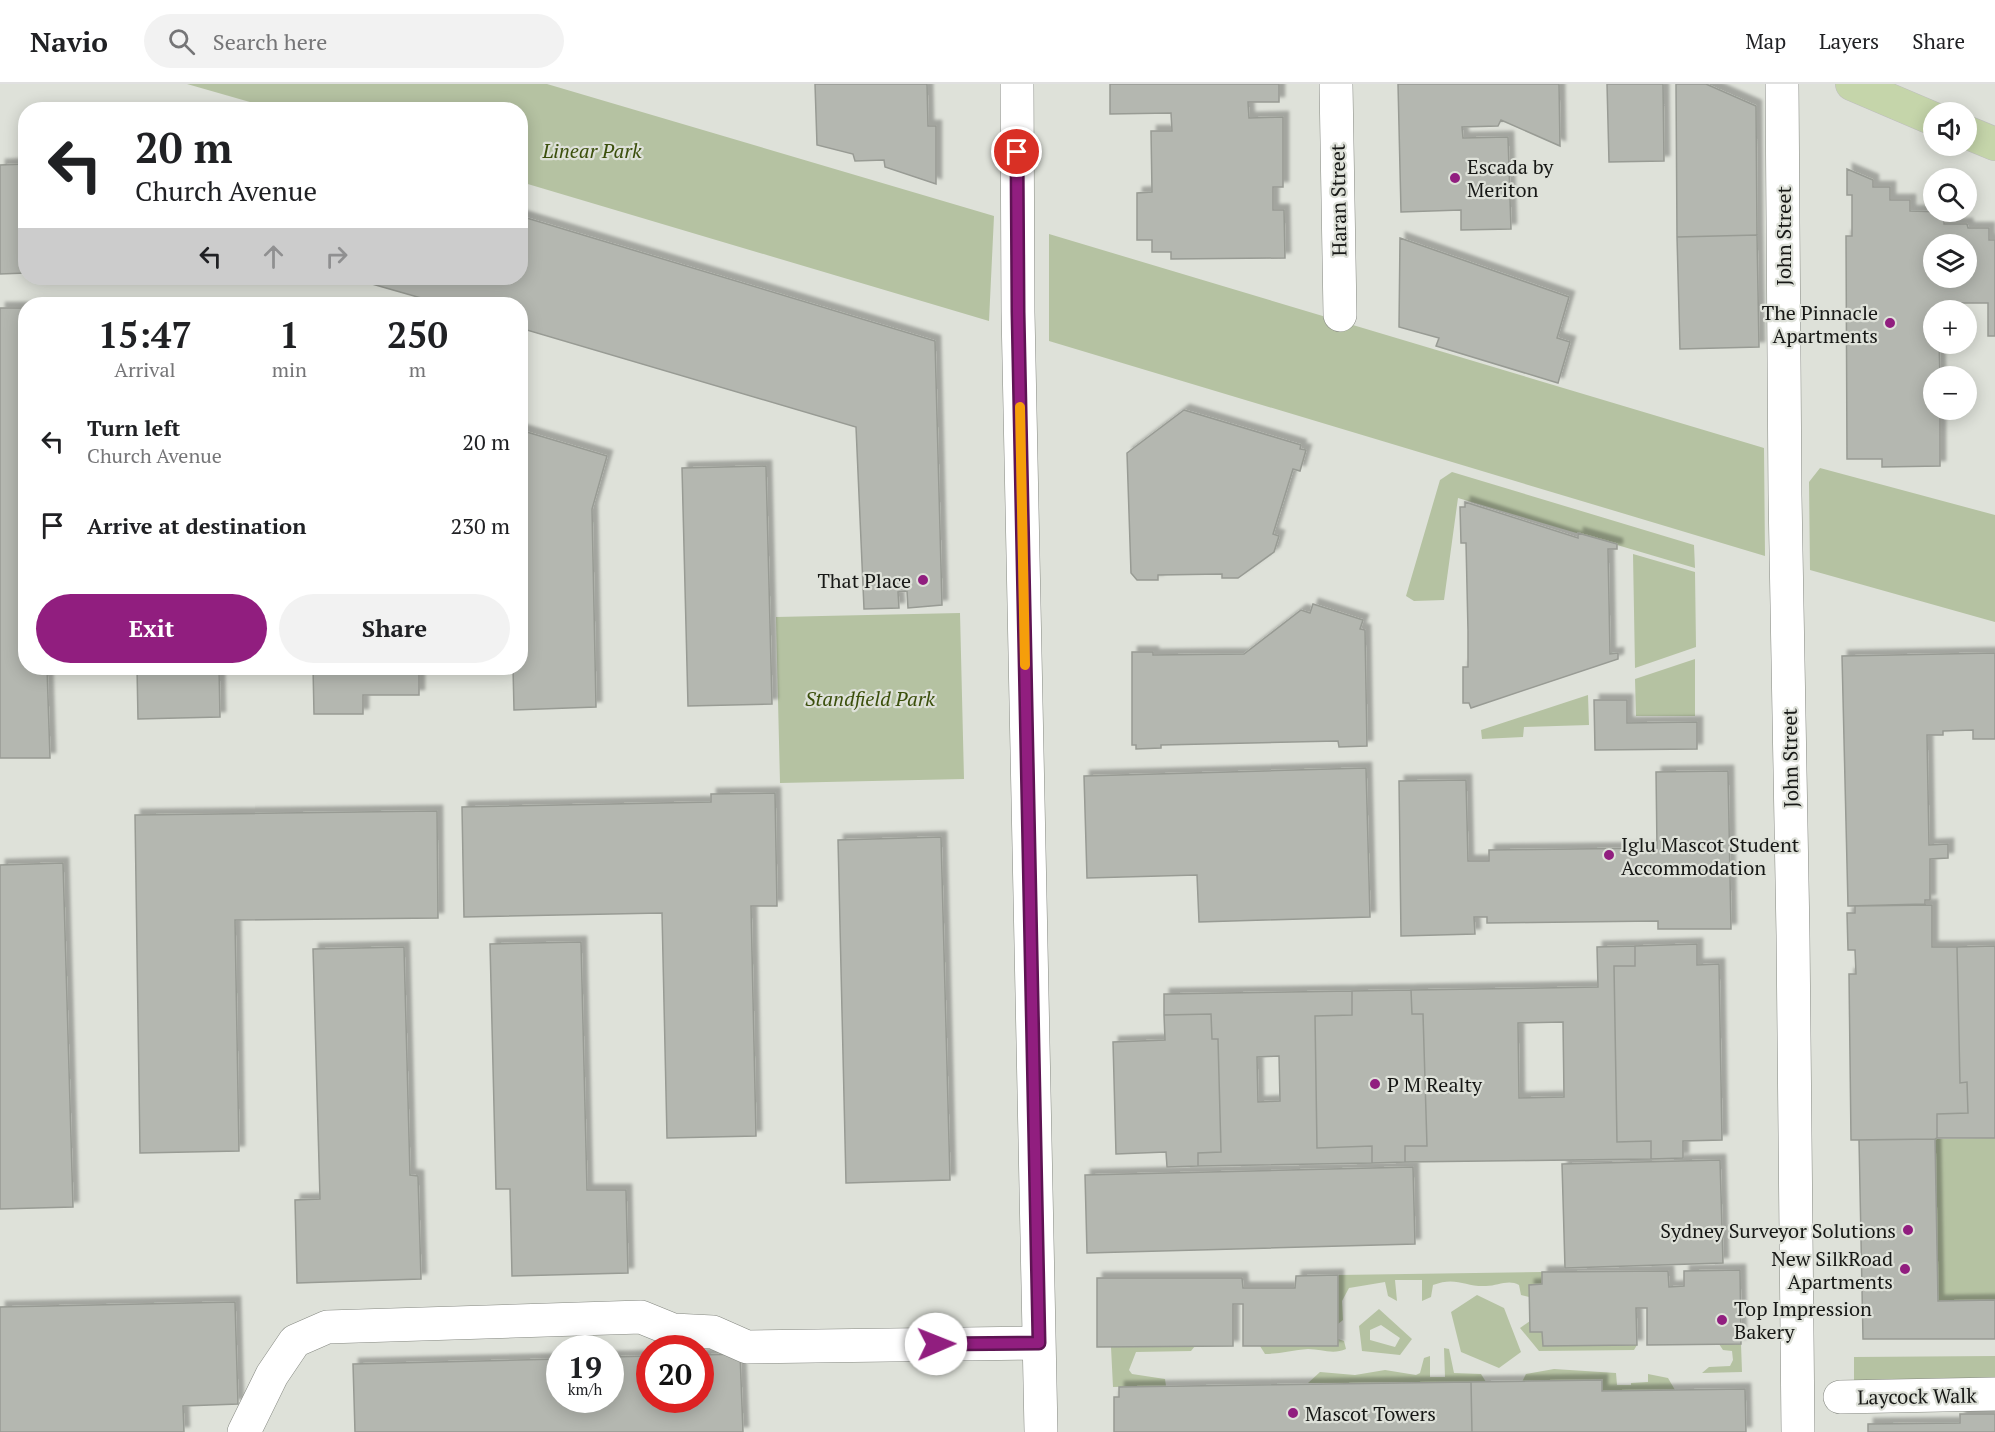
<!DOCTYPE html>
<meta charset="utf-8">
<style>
:root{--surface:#fff;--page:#f2f2f2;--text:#202124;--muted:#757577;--line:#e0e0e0;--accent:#911e7f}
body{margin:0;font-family:"PT Serif",serif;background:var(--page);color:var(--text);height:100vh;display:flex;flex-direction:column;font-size:22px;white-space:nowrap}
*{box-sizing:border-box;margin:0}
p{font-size:20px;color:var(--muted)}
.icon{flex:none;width:33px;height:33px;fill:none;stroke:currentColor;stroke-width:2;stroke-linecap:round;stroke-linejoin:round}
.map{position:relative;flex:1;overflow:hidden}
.drawer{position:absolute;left:18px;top:213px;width:510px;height:378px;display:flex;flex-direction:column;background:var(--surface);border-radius:24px;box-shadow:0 3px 15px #0003}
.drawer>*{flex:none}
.banner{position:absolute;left:18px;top:18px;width:510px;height:183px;border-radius:24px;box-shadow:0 3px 15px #0003;background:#fff;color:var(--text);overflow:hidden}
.buttons{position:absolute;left:1923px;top:18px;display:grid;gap:12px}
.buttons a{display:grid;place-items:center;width:54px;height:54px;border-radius:50%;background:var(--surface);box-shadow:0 3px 15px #0003;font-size:30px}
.speed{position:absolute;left:546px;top:1251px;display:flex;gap:12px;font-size:30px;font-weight:700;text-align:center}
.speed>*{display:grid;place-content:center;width:78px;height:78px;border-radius:50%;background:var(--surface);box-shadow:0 3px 15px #0003;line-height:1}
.speed small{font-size:15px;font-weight:400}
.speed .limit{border:9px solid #d22;background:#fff;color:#111}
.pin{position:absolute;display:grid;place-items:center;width:51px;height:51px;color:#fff;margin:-26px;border:3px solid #fff;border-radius:50%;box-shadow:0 2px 6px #0007}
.me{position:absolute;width:66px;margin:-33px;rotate:89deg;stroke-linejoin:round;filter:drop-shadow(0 0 4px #0008)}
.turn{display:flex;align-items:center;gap:21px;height:126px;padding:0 18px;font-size:27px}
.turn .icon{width:78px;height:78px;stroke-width:2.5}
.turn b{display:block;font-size:42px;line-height:51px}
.lanes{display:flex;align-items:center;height:57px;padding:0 18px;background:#0003;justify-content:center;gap:30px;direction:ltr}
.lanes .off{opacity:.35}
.eta{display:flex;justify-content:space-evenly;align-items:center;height:102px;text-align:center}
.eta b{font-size:36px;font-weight:700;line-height:42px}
.primary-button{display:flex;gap:12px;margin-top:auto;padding:12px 18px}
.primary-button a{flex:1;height:69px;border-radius:36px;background:var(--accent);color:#fff;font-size:24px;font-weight:700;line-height:69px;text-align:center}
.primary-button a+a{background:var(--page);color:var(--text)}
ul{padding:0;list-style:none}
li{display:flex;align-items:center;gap:18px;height:84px;padding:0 18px}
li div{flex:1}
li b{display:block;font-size:22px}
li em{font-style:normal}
header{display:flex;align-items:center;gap:36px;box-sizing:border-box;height:84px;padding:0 30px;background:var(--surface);border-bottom:2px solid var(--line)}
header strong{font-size:28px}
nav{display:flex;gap:33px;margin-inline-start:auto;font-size:21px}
.search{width:420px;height:54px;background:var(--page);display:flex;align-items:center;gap:15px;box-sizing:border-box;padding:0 21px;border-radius:33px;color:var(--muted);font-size:22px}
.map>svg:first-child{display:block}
.green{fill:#b5c2a2;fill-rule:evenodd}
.building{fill:#b4b7b0;stroke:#989b94;stroke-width:1.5;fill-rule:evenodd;filter:url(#shadow)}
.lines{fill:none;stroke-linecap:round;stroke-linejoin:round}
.minor-casing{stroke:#858881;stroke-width:34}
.major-casing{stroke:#bebebe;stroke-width:34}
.minor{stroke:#fff;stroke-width:33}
.major{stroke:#c5d5aa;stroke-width:33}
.route-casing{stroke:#5e1453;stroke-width:15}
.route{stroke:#911e7f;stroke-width:10}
.slow{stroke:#f59e0b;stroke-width:10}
.poi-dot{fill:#911e7f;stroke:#dee1d9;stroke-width:2}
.labels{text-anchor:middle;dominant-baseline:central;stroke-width:4.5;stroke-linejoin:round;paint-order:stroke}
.park-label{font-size:20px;font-style:italic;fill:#3b4f0c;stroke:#dee1d9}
.poi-label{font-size:20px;fill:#171816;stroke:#dee1d9;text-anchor:start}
.street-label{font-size:20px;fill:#171816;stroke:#dee1d9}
</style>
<header>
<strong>Navio</strong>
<div class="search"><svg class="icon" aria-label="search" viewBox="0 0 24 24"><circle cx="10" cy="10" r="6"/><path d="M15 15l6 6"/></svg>Search here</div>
<nav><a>Map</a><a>Layers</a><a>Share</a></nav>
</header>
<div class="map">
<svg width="1995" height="1348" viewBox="0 0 1995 1348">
<defs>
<filter id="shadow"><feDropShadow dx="5.5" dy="-5.5" stdDeviation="1.5" flood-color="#0004"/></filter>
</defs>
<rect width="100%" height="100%" fill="#dee1d9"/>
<path class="green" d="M187,0H547L994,132L989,237L521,98L520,26L274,25Z
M1049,150L1764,364L1765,472L1049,257Z
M1820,384L1995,431V538L1810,486L1809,398Z
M1452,388L1694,461L1695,484L1458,414L1444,516L1414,517L1406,512L1440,396Z
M1633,470L1695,488L1696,563L1635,584Z
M960,529L964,695L780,699L776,533Z
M1695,575V632H1636L1635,595Z
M1588,611L1589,641L1524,643L1523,653L1482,655L1481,646Z
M1995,1054V1216L1938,1217L1935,1055Z
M1542,1188V1200L1529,1201V1213L1521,1211L1519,1201C1508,1195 1498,1202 1486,1202C1465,1203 1456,1192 1433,1201L1431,1213L1422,1217V1196H1395L1397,1217L1388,1212L1385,1198L1349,1204L1342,1217L1343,1236L1338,1240V1191Z
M1477,1211L1504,1224L1521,1268L1499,1284L1461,1268L1451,1228Z
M1379,1225L1412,1255L1400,1271L1362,1267L1359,1242ZM1381,1241L1400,1254L1395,1263L1370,1256V1246Z
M1530,1237V1248H1542L1543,1262L1637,1261L1634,1266L1539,1267L1520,1244Z
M1338,1255L1344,1257L1346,1265C1333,1271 1321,1265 1308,1265C1293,1266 1279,1270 1265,1270L1260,1262H1338Z
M1719,1260H1741L1742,1288L1702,1289L1709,1283L1730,1282L1733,1276L1732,1267L1723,1266Z
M1195,1262L1191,1267L1136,1268L1129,1286L1132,1290L1165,1295L1166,1302L1113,1303L1111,1263Z
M1444,1264L1449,1265L1454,1289L1481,1290L1486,1298L1308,1299L1320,1288L1355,1291L1385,1286L1416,1291L1420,1289L1424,1274L1430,1272V1293H1445Z
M1995,1272V1326L1854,1327V1273Z
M1554,1285L1616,1289L1617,1301H1631V1299L1648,1298V1290L1668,1294L1675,1306L1602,1307V1297L1522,1298L1526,1290Z"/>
<path class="building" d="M815,0H927L928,42H936V100L885,83L884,76L855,77L853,70L817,61Z
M1110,0H1279V18H1248L1249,34L1283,33V103H1273V126H1284L1285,174L1171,175V168H1152V156H1137V109L1152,108L1151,47H1172L1171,29L1110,30Z
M1398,0H1559L1560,62L1501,36L1498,42L1462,43L1463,54L1508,53L1511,145L1461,146V126L1401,128Z
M1607,0H1663L1664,77L1609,78Z
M1676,0H1706L1756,22L1757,151L1677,153Z
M26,80V189L0,190V81Z
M1847,85L1873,96V103H1890V116H1910V127L1944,128V140H1967L1968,144H1989V156H1995V252H1988V219H1946V226H1934V260H1939L1940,292H1934V326H1940V382L1882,383V375H1847L1846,152H1852V111H1847ZM1934,160H1966V194H1934Z
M520,132L935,257L942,521L908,524L907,507L898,508L899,524L864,525L856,343L520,244V220H442L351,194H520Z
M1757,151L1759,263L1680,265L1677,153Z
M1400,154L1569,213L1557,254L1570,258L1558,299L1436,262L1439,254L1399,243Z
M0,224H26V584H47L50,674H0Z
M1184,326L1301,361L1300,365L1306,366L1300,387L1293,385L1273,450L1279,452L1274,468L1238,494H1222V490L1158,491V496H1137L1131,489L1127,369Z
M520,346L607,372L592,425L596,623L514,626L513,584H520Z
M766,382L772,620L688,622L682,384Z
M1465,418L1578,454V449L1617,460V465H1608L1610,570L1618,569V575L1471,624L1469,619H1463V583H1468V547L1466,459H1461L1460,423H1465Z
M1313,520L1363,536L1360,545L1365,546L1367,662L1339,663L1338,657L1161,661V664L1136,665V661H1132V568H1153V571L1244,570L1301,526L1310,529Z
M1995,569V655H1973V646L1943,647V651H1927L1929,761L1948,760V774L1930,775V816H1925V820L1848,822L1842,572Z
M137,584H219L220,633L138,635Z
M313,584H419V611H363V630H314Z
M1594,616H1627V639L1697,638V665L1595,666Z
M1366,684L1370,833L1199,838L1197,791L1087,794L1084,692Z
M1728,687L1731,845H1658V837L1487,839V833H1474L1475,850L1401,852L1399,697L1466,696L1468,777H1489V766L1657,764L1656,688Z
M775,709L777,822H751L756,1052L667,1054L662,829L464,833L462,723L711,718V710Z
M437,727L438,834L235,836L239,1067L140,1069L135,731Z
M941,753L950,1096L846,1099L838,756Z
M63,779L73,1123L0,1125V781Z
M1932,821V863H1957L1960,999L1967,998L1968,1029L1937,1030V1054L1935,1055L1851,1056L1849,890H1856L1855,866H1848L1847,829H1855V822Z
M581,858L587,1106H626L628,1189L512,1192L510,1105H496L490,860Z
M1697,860V881L1719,880L1722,1056L1683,1057V1074L1651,1075V1057L1617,1058L1614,882H1635V862Z
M1635,862V882H1614L1617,1058L1651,1057V1075L1405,1078V1062H1427L1423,930H1412L1411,906L1598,903L1597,863ZM1563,938L1564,1013L1519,1014L1518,939Z
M1995,862V1054H1937V1030L1968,1029L1967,998L1960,999L1957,863Z
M404,863L410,1091L418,1092L421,1195L297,1199L295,1116L320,1115L313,865Z
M1411,906L1412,930H1423L1427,1062H1405V1078L1372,1079V1062L1317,1064L1315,932L1352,931V907Z
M1352,907V931L1315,932L1317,1064L1372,1062V1079L1198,1082V1069L1221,1068L1218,955H1212L1211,930L1164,931V910ZM1279,972L1280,1017L1258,1018L1257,973Z
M1211,930L1212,955H1218L1221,1068L1198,1069V1082L1167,1083L1166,1068L1116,1070L1113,958L1165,956L1164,931Z
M1935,1055L1938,1217L1995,1216V1255H1863L1859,1056Z
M1720,1076L1723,1179L1565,1184L1562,1080Z
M1413,1083L1415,1160L1087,1169L1085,1091Z
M1740,1186L1741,1260L1647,1261V1224H1636L1637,1261L1543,1262L1542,1248H1530L1529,1201L1542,1200V1188L1668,1187L1669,1203L1684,1202V1187Z
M1338,1191V1262H1243V1220H1233V1262L1097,1263V1194H1242L1243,1204H1295L1296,1192Z
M235,1218L238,1320L183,1322L184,1348H0V1223Z
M740,1270L743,1348H355L353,1280L560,1275V1316H610V1273L650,1272V1316H700V1271Z
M1602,1296V1307L1745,1305L1746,1348H1472L1471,1298Z
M1471,1298L1472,1348H1114V1313H1119V1303Z
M1960,1330H1995V1348H1868V1340L1960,1339Z"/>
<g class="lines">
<defs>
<path id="minor" d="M1017,0L1018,228L1041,1348
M1336,0L1340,231
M1782,0L1785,411L1793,851L1798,1348
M1840,1313L1995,1310
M244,1348L272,1291L295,1257L327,1243L641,1233L673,1246L713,1248L747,1263L1039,1259"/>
<path id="major" d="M1852,0L1934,35
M1966,48L1995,60"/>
</defs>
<use href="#minor" class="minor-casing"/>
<use href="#major" class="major-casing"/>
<use href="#minor" class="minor"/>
<use href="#major" class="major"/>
</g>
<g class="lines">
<defs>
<path id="route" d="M936,1260L1039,1259L1018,228L1017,68"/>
</defs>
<use href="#route" class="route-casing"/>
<use href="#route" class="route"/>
<path class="slow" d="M1020,323L1025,581"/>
</g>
<g class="poi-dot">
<circle cx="1455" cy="94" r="6"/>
<circle cx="1890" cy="239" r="6"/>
<circle cx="923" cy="496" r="6"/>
<circle cx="1609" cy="771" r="6"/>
<circle cx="1375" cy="1000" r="6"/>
<circle cx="1908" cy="1146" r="6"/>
<circle cx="1905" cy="1185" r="6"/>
<circle cx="1722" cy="1236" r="6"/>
<circle cx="1293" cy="1329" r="6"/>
</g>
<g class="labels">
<g class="park-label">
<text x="592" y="66">Linear Park</text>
<text x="870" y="614">Standfield Park</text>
</g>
<g class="poi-label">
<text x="1467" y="82">Escada by<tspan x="1467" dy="23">Meriton</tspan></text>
<text x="1878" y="228" text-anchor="end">The Pinnacle<tspan x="1878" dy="23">Apartments</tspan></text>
<text x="911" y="496" text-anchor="end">That Place</text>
<text x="1621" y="760">Iglu Mascot Student<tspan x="1621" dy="23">Accommodation</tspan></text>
<text x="1387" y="1000">P M Realty</text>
<text x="1896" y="1146" text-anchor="end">Sydney Surveyor Solutions</text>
<text x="1893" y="1174" text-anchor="end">New SilkRoad<tspan x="1893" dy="23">Apartments</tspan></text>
<text x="1734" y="1224">Top Impression<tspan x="1734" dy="23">Bakery</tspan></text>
<text x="1305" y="1329">Mascot Towers</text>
</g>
<g class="street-label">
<text transform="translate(1338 116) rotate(-91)">Haran Street</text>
<text transform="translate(1783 152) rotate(-90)">John Street</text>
<text transform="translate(1790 674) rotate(-91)">John Street</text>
<text transform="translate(1917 1312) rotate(-1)">Laycock Walk</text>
</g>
</g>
</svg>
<div class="buttons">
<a><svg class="icon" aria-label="sound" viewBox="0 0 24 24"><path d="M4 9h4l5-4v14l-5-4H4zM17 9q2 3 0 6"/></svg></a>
<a><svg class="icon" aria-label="search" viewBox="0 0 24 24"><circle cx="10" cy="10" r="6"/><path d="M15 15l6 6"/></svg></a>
<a><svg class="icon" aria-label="layers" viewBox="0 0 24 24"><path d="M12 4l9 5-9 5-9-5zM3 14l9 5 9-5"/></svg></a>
<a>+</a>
<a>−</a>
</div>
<div class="speed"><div>19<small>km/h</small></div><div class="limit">20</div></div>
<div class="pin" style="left:1017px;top:68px;background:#d93025"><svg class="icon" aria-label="arrive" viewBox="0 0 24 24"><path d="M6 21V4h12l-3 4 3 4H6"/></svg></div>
<svg class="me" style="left:936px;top:1260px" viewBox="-20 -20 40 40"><circle r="19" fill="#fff"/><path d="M0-13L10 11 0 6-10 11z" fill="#911e7f"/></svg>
<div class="banner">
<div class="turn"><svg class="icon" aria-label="left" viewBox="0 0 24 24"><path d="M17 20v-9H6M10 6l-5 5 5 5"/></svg><div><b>20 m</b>Church Avenue</div></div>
<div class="lanes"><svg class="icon" aria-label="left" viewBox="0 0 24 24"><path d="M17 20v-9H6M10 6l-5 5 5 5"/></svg><svg class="icon off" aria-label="ahead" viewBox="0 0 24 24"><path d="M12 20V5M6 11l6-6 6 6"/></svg><svg class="icon off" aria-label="right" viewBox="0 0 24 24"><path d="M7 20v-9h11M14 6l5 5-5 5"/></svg></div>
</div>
<section class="drawer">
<div class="eta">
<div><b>15:47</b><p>Arrival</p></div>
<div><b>1</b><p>min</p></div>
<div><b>250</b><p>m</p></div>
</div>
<ul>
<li><svg class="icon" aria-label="left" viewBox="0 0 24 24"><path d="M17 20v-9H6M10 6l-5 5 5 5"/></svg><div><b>Turn left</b><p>Church Avenue</p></div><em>20 m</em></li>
<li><svg class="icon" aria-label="arrive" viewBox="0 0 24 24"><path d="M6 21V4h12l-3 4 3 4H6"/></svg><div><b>Arrive at destination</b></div><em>230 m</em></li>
</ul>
<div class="primary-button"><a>Exit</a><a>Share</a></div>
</section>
</div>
